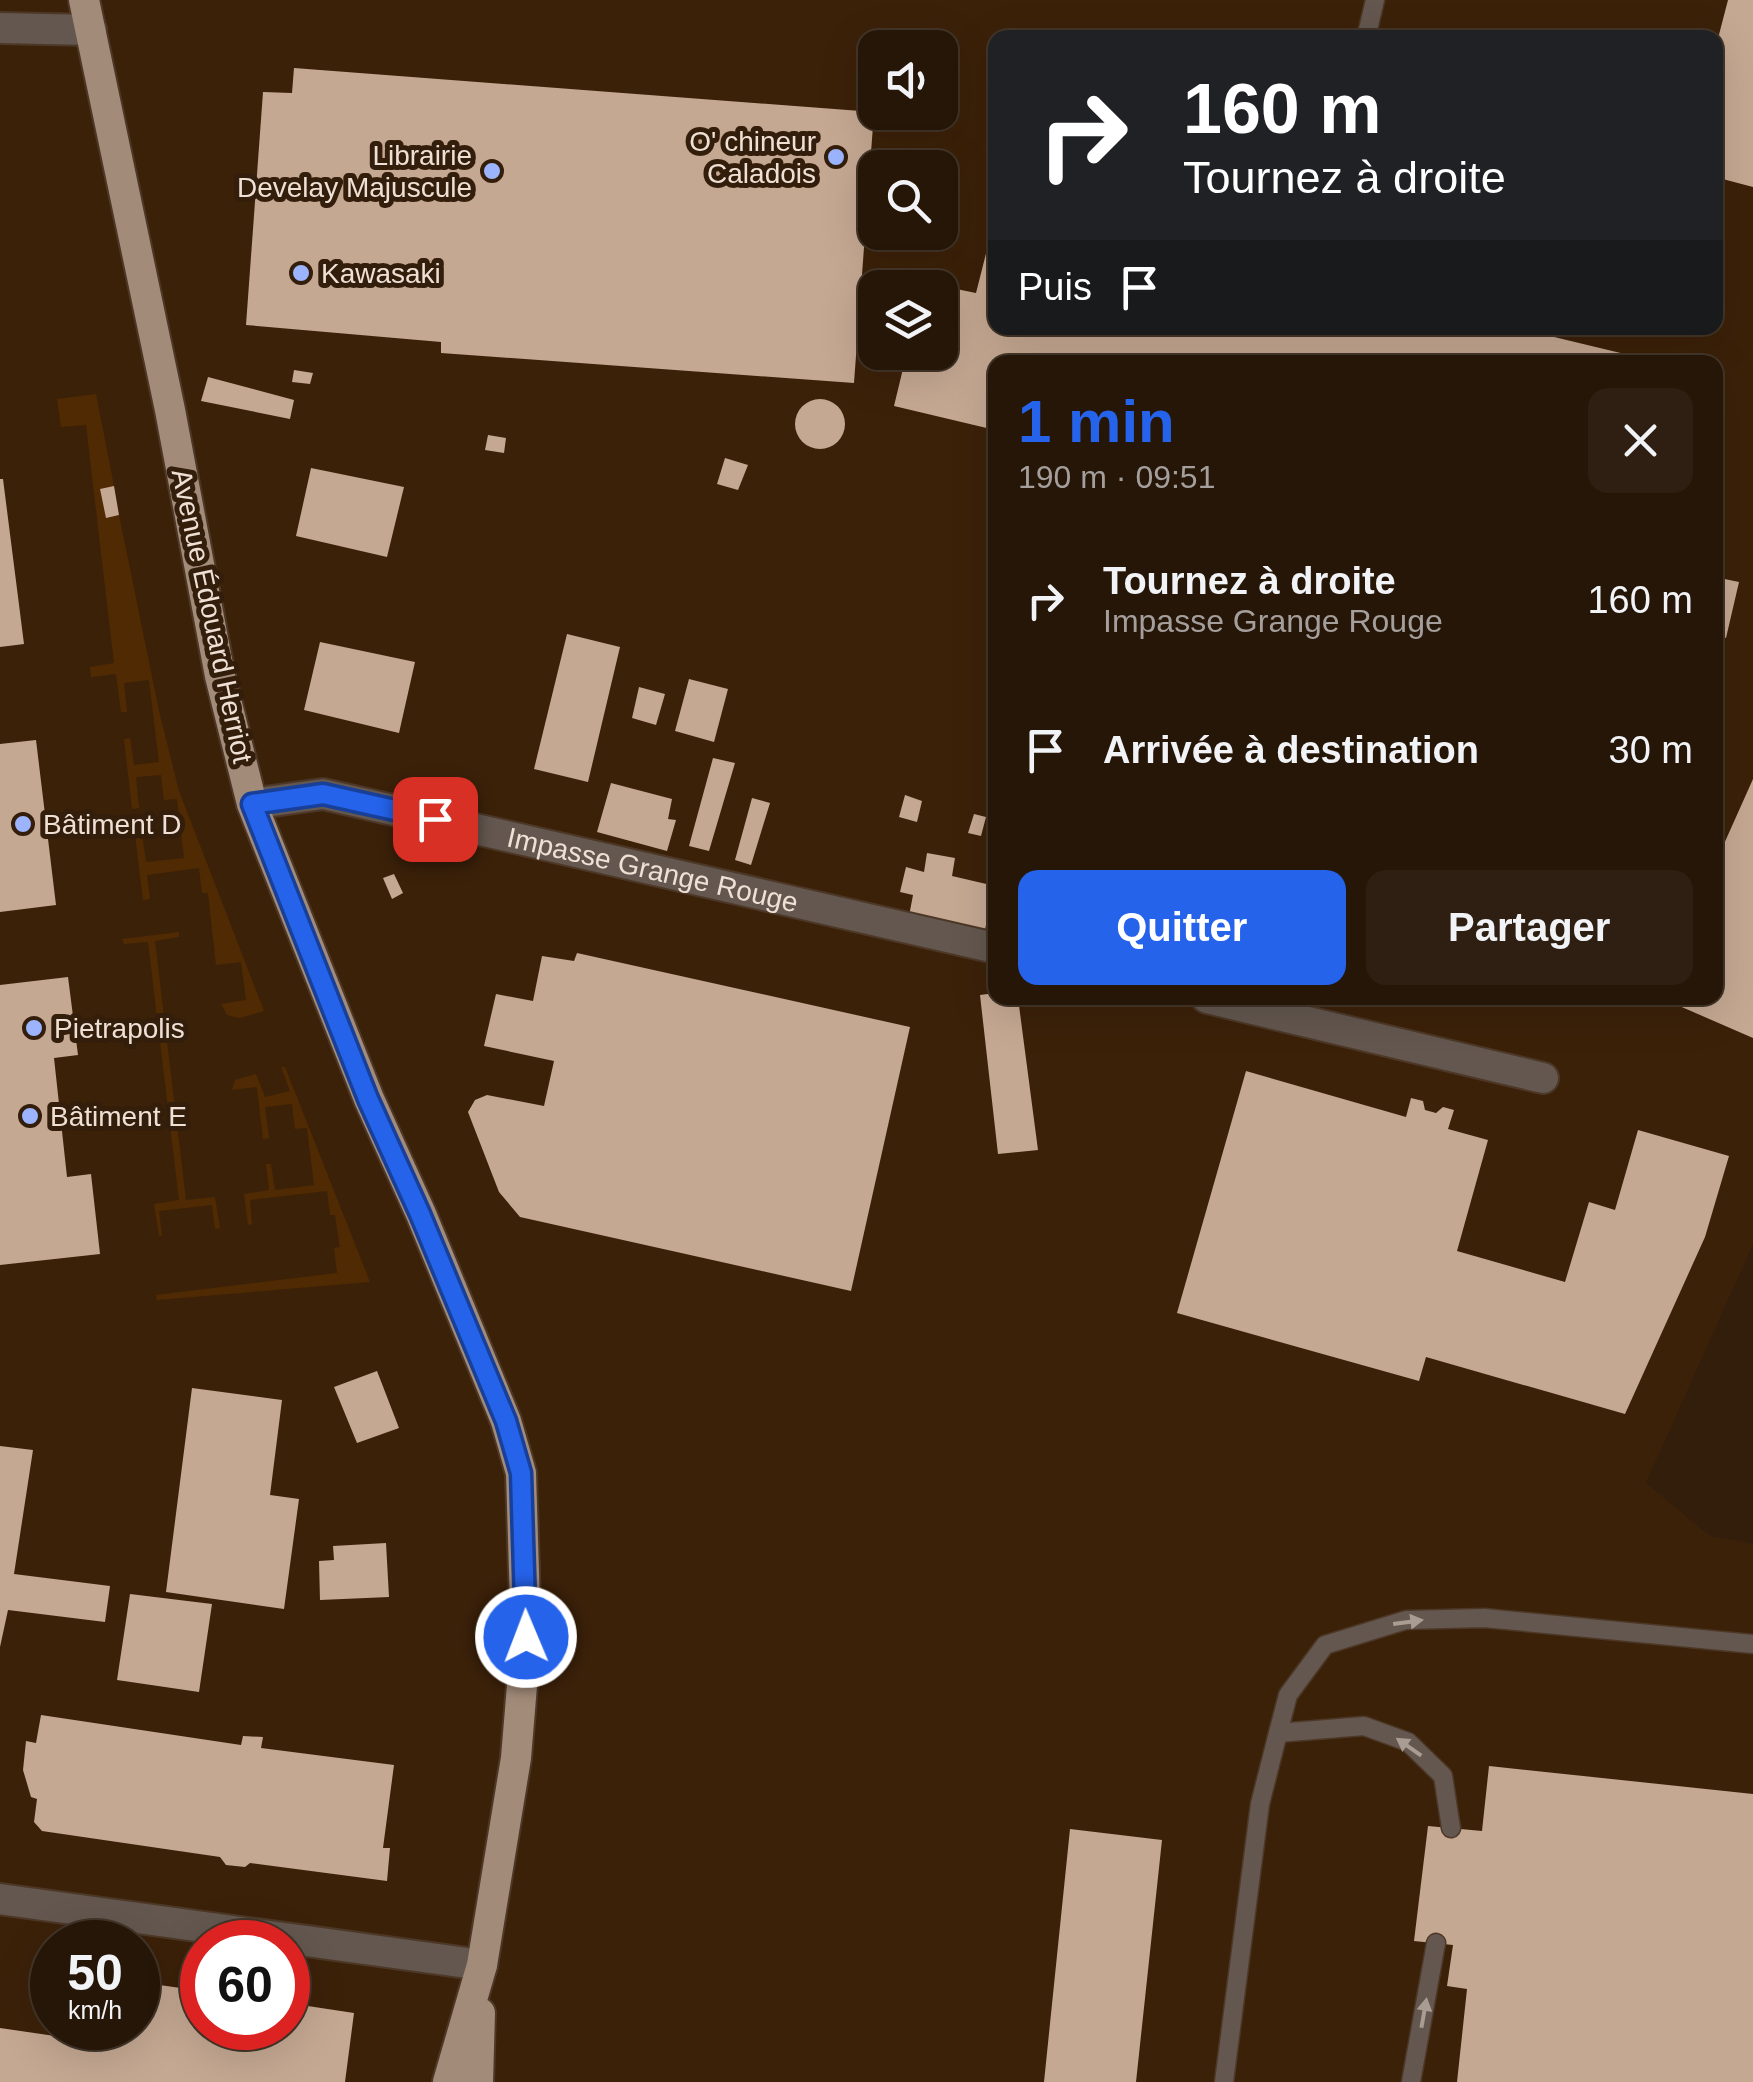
<!DOCTYPE html>
<html lang="fr">
<meta charset="utf-8">
<style>
:root{--surface:#261608;--page:#2e1f12;--text:#f1f3f6;--muted:#a49f9c;--line:#423529;--accent:#2563eb}
body{margin:0;font-family:Helvetica,sans-serif;background:var(--page);color:var(--text);height:100vh;display:flex;flex-direction:column;font-size:38px;white-space:nowrap}
*{box-sizing:border-box;margin:0}
p{font-size:32px;color:var(--muted)}
.icon{flex:none;width:55px;height:55px;fill:none;stroke:currentColor;stroke-width:2;stroke-linecap:round;stroke-linejoin:round}
.map{position:relative;flex:1;overflow:hidden}
.panel{position:absolute;left:988px;top:355px;width:735px;height:650px;display:flex;flex-direction:column;background:var(--surface);border-radius:20px;box-shadow:0 10px 40px #0002,0 0 0 2px var(--line)}
.panel>*{flex:none}
.hud{position:absolute;left:988px;top:30px;width:735px;height:305px;border-radius:20px;box-shadow:0 10px 40px #0002,0 0 0 2px var(--line);background:#202124;color:#fff;overflow:hidden}
.buttons{position:absolute;left:858px;top:30px;display:grid;gap:20px}
.buttons a{display:grid;place-items:center;width:100px;height:100px;border-radius:20px;background:var(--surface);box-shadow:0 10px 40px #0002,0 0 0 2px var(--line);font-size:50px}
.speed{position:absolute;left:30px;top:1920px;display:flex;gap:20px;font-size:50px;font-weight:700;text-align:center}
.speed>*{display:grid;place-content:center;width:130px;height:130px;border-radius:50%;background:var(--surface);box-shadow:0 10px 40px #0002,0 0 0 2px var(--line);line-height:1}
.speed small{font-size:25px;font-weight:400}
.speed .limit{border:15px solid #d22;background:#fff;color:#111}
.pin{position:absolute;display:grid;place-items:center;width:85px;height:85px;color:#fff;margin:-42px;border-radius:20px;box-shadow:0 5px 15px #0006}
.me{position:absolute;width:110px;margin:-55px;rotate:359deg;stroke-linejoin:round;filter:drop-shadow(0 0 8px #0008)}
.turn{display:flex;align-items:center;gap:35px;height:210px;padding:0 30px;font-size:45px}
.turn .icon{width:130px;height:130px;stroke-width:2.5}
.turn b{display:block;font-size:70px;line-height:85px}
.then{display:flex;align-items:center;height:95px;padding:0 30px;background:#0003;gap:20px;font-size:38px}
.round{display:grid;place-items:center;flex:none;width:105px;height:105px;border-radius:20px;background:var(--page)}
.summary{display:flex;align-items:center;justify-content:space-between;height:170px;padding:0 30px}
h1{font-size:60px;font-weight:800;line-height:75px;color:var(--accent)}
.cta{display:flex;gap:20px;margin-top:auto;padding:20px 30px}
.cta a{flex:1;height:115px;border-radius:20px;background:var(--accent);color:#fff;font-size:40px;font-weight:800;line-height:115px;text-align:center}
.cta a+a{background:var(--page);color:var(--text)}
ul{padding:0;list-style:none}
li{display:flex;align-items:center;gap:30px;height:150px;padding:0 30px}
li div{flex:1}
li b{display:block;font-size:38px}
li em{font-style:normal}
.map>svg:first-child{display:block}
.built{fill:#3c2109;fill-rule:evenodd}
.green{fill:#502a02}
.building{fill:#c5a892}
.lines{fill:none;stroke-linecap:round;stroke-linejoin:round}
.lane-casing{stroke:#4d3827;stroke-width:21}
.street-casing{stroke:#4d3827;stroke-width:34}
.primary-casing{stroke:#4d3827;stroke-width:34}
.lane{stroke:#63574f;stroke-width:18}
.street{stroke:#63574f;stroke-width:30}
.primary{stroke:#a28b79;stroke-width:30}
.oneway{fill:#a99c92}
.route-casing{stroke:#184099;stroke-width:25}
.route{stroke:#2563eb;stroke-width:18}
.poi-dot{fill:#9cb4fd;stroke:#331d0b;stroke-width:4}
.labels{text-anchor:middle;dominant-baseline:central;stroke-width:10;stroke-linejoin:round;paint-order:stroke}
.poi-label{font-size:28px;fill:#efe0d5;stroke:#331d0b;text-anchor:start}
.street-label{font-size:28px;fill:#efe0d5;stroke:#331d0b}
</style>
<div class="map">
<svg width="1753" height="2082" viewBox="0 0 1753 2082">
<rect width="100%" height="100%" fill="#331d0b"/>
<path class="built" d="M0,0H1753V1244L1646,1483L1710,1536L1753,1544V2082H0ZM995,38H1715V328H995ZM875,48H940V112H875ZM875,168H940V232H875ZM875,288H940V352H875ZM995,362H1715V998H995ZM52,1942H138V2028H52ZM202,1942H288V2028H202Z"/>
<path class="green" d="M96,394L114,486L100,490L106,517L119,515L159,711L179,791L264,1011L240,1018L227,1015L221,1004L246,1000L241,962L216,965L208,893H202L199,868L147,875L150,899L143,900L135,835H142L146,862L184,858L177,799L164,800L161,775L136,777L139,808L132,809L124,739L130,738L134,765L159,762L149,680L124,683L127,712H121L116,674L91,677L90,667L114,663L86,425L61,427L57,399Z
M179,932V937L155,941L186,1200L215,1197L220,1228L215,1229L212,1205L159,1211L162,1236H159L154,1204L179,1200L148,942L124,944L122,939Z
M281,1067H285L370,1282L157,1300L156,1295L337,1273L334,1248L340,1247L335,1215H330L327,1191L250,1200L252,1224L248,1225L244,1194L269,1190L266,1164H271L275,1190L314,1185L307,1128L295,1129L292,1104L265,1107L269,1138L263,1139L257,1087L232,1090L235,1080L256,1074L265,1097L290,1091Z"/>
<path class="building" d="M1728,0H1753V187L1715,177V50Z
M294,68L874,112L854,383L441,353V342L246,325L263,92L292,93Z
M994,222L995,328H1517L1658,362H995V430L894,406L907,352H940V288H912V280L976,293Z
M294,370L313,373L310,384L292,382Z
M208,377L294,400L290,419L201,401Z
M795 424a25 25 0 1 1 50 0a25 25 0 1 1-50 0Z
M488,435L506,438L504,453L485,450Z
M725,458L748,465L738,490L717,484Z
M311,468L404,487L387,557L296,536Z
M0,479H3L24,644L0,647Z
M114,486L119,515L106,518L100,489Z
M1715,577L1739,582L1726,638L1715,635Z
M567,634L620,647L588,782L534,769Z
M320,642L415,662L399,733L304,710Z
M689,679L728,689L714,742L675,731Z
M639,687L665,694L656,725L632,718Z
M36,740L56,905L0,912V744Z
M713,758L735,763L709,851L689,846Z
M1753,779V1038L1661,998H1715V864Z
M611,783L672,799L668,819L676,820L667,851L597,832Z
M905,795L922,801L917,822L899,817Z
M752,798L770,803L751,865L735,860Z
M974,814L986,817L981,836L968,833Z
M927,853L955,858L952,876L995,886L984,934L909,916L913,895L900,892L906,867L924,872Z
M394,874L403,893L392,899L383,878Z
M577,953L910,1027L851,1291L520,1217L499,1192L468,1112L475,1100L487,1095L544,1106L554,1061L484,1046L496,994L533,1001L542,956L574,961Z
M68,977L78,1055L54,1058L67,1177L91,1174L100,1254L0,1265V985Z
M995,993V998H1018L1038,1150L998,1154L980,995Z
M1246,1071L1406,1117L1411,1098L1423,1101L1425,1110L1436,1113L1443,1107L1454,1110L1448,1129L1488,1140L1457,1251L1565,1282L1589,1202L1615,1210L1638,1130L1729,1156L1705,1237L1625,1414L1426,1357L1419,1381L1177,1313Z
M377,1371L399,1428L357,1443L334,1387Z
M192,1388L282,1400L270,1495L299,1499L284,1609L166,1592Z
M0,1446L33,1450L14,1574L110,1586L105,1622L8,1610L0,1647Z
M386,1543L389,1597L320,1600L319,1561L334,1560L333,1546Z
M130,1594L212,1604L199,1692L117,1680Z
M41,1715L241,1745L243,1736L263,1737L261,1748L394,1765L383,1848H390L387,1881L250,1863L245,1867L226,1865L220,1857L42,1831L34,1822L37,1799L31,1797L23,1770L26,1741L36,1743Z
M1489,1766L1753,1794V2082H1457L1467,1989L1447,1986L1453,1945L1414,1941L1428,1826L1482,1831Z
M1070,1829L1162,1840L1136,2082H1044Z
M138,1982L202,1991V2028H288V2003L354,2013L345,2082H0V2028L110,2044L112,2028H138Z"/>
<g class="lines">
<defs>
<path id="lane" d="M1366,38L1375,0
M1451,1828L1443,1776L1408,1742L1364,1726L1278,1733L1288,1695L1325,1645L1406,1620L1484,1618L1753,1644
M1224,2082L1260,1804L1278,1733
M1411,2082L1436,1943"/>
<g id="street">
<path d="M0,28L91,30"/>
<path id="s1" d="M252,804L323,794L995,948"/>
<path d="M1207,998L1543,1078"/>
<path d="M0,1899L482,1965"/>
</g>
<path id="primary" d="M84,0L170,410L220,676L252,804L369,1099L421,1214L506,1421L521,1473L526,1637L516,1758L482,1965L448,2082
M478,2082L480,2013"/>
</defs>
<use href="#lane" class="lane-casing"/>
<use href="#street" class="street-casing"/>
<use href="#primary" class="primary-casing"/>
<use href="#lane" class="lane"/>
<use href="#street" class="street"/>
<use href="#primary" class="primary"/>
</g>
<defs><path id="oneway-solid" d="M-6-.8H1V-3.2L6.5 0L1 3.2V.8H-6Z" transform="scale(2.5)"/></defs>
<g class="oneway">
<use href="#oneway-solid" transform="translate(1408 1622) rotate(-8)"/>
<use href="#oneway-solid" transform="translate(1409 1747) rotate(-145)"/>
<use href="#oneway-solid" transform="translate(1424 2013) rotate(-80)"/>
</g>
<g class="lines">
<defs>
<path id="route" d="M435,819L323,794L252,804L368,1099L420,1214L506,1421L521,1473L526,1637"/>
</defs>
<use href="#route" class="route-casing"/>
<use href="#route" class="route"/>
</g>
<g class="poi-dot">
<circle cx="836" cy="157" r="10"/>
<circle cx="492" cy="171" r="10"/>
<circle cx="301" cy="273" r="10"/>
<circle cx="23" cy="824" r="10"/>
<circle cx="34" cy="1028" r="10"/>
<circle cx="30" cy="1116" r="10"/>
</g>
<g class="labels">
<g class="poi-label">
<text x="816" y="141" text-anchor="end">O' chineur<tspan x="816" dy="32">Caladois</tspan></text>
<text x="472" y="155" text-anchor="end">Librairie<tspan x="472" dy="32">Develay Majuscule</tspan></text>
<text x="321" y="273">Kawasaki</text>
<text x="43" y="824">Bâtiment D</text>
<text x="54" y="1028">Pietrapolis</text>
<text x="50" y="1116">Bâtiment E</text>
</g>
<g class="street-label">
<text transform="translate(212 616) rotate(78)">Avenue Édouard Herriot</text>
<text stroke="none"><textPath href="#s1" startOffset="410">Impasse Grange Rouge</textPath></text>
</g>
</g>
</svg>
<div class="buttons">
<a><svg class="icon" aria-label="sound" viewBox="0 0 24 24"><path d="M4 9h4l5-4v14l-5-4H4zM17 9q2 3 0 6"/></svg></a>
<a><svg class="icon" aria-label="search" viewBox="0 0 24 24"><circle cx="10" cy="10" r="6"/><path d="M15 15l6 6"/></svg></a>
<a><svg class="icon" aria-label="layers" viewBox="0 0 24 24"><path d="M12 4l9 5-9 5-9-5zM3 14l9 5 9-5"/></svg></a>
</div>
<div class="speed"><div>50<small>km/h</small></div><div class="limit">60</div></div>
<div class="pin" style="left:435px;top:819px;background:#d93025"><svg class="icon" aria-label="arrive" viewBox="0 0 24 24"><path d="M6 21V4h12l-3 4 3 4H6"/></svg></div>
<svg class="me" style="left:526px;top:1637px" viewBox="-20 -20 40 40"><circle r="17" fill="#2563eb" stroke="#fff" stroke-width="3"/><path d="M0-11L8 9 0 5-8 9z" fill="#fff"/></svg>
<div class="hud">
<div class="turn"><svg class="icon" aria-label="right" viewBox="0 0 24 24"><path d="M7 20v-9h11M14 6l5 5-5 5"/></svg><div><b>160 m</b>Tournez à droite</div></div>
<div class="then">Puis<svg class="icon" aria-label="arrive" viewBox="0 0 24 24"><path d="M6 21V4h12l-3 4 3 4H6"/></svg></div>
</div>
<section class="panel">
<div class="summary"><div><h1>1 min</h1><p>190 m · 09:51</p></div><a class="round"><svg class="icon" aria-label="close" viewBox="0 0 24 24"><path d="M6 6l12 12M18 6L6 18"/></svg></a></div>
<ul>
<li><svg class="icon" aria-label="right" viewBox="0 0 24 24"><path d="M7 20v-9h11M14 6l5 5-5 5"/></svg><div><b>Tournez à droite</b><p>Impasse Grange Rouge</p></div><em>160 m</em></li>
<li><svg class="icon" aria-label="arrive" viewBox="0 0 24 24"><path d="M6 21V4h12l-3 4 3 4H6"/></svg><div><b>Arrivée à destination</b></div><em>30 m</em></li>
</ul>
<div class="cta"><a>Quitter</a><a>Partager</a></div>
</section>
</div>
